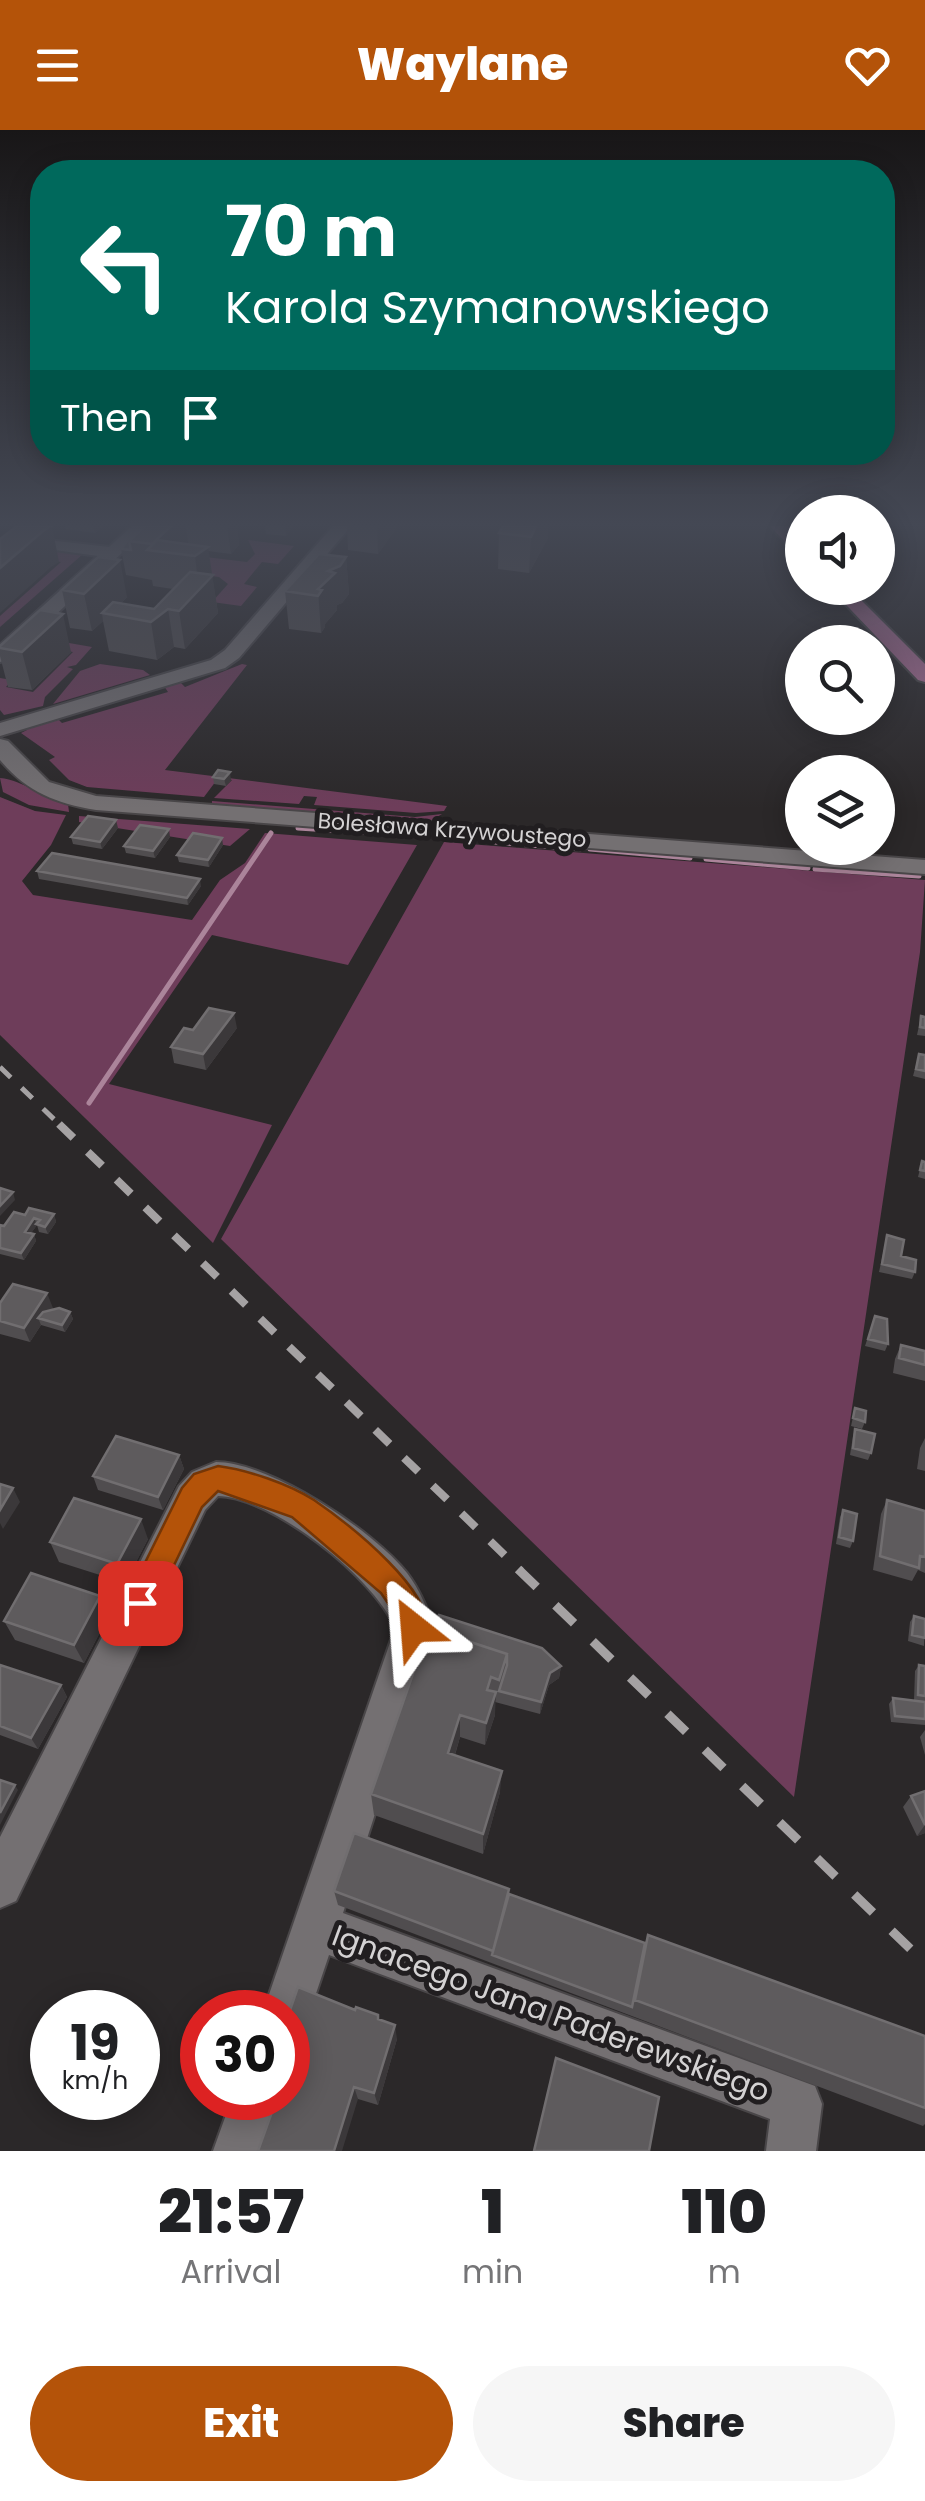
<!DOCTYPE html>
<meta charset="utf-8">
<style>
:root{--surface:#fff;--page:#f6f6f6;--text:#202124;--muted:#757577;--accent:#b45309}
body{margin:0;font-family:Poppins,sans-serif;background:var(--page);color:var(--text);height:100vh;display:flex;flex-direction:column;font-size:38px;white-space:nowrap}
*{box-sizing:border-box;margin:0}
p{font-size:32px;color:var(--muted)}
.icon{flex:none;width:55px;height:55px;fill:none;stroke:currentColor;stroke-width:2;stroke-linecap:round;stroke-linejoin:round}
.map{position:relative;height:2021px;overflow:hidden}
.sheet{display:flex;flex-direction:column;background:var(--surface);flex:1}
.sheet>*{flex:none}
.top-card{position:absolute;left:30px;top:30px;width:865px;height:305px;border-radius:40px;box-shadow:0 5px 25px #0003;background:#00695c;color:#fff;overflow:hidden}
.fabs{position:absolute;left:785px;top:365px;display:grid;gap:20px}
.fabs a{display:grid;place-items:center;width:110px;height:110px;border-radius:50%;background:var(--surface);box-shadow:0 5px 25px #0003;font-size:50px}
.speed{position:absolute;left:30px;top:1860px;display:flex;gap:20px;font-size:50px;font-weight:700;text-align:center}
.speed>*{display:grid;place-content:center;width:130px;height:130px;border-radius:50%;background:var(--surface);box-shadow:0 5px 25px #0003;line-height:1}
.speed small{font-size:25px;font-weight:400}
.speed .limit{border:15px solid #d22;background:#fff;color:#111}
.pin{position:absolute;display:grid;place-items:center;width:85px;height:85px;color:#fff;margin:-42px;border-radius:20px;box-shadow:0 5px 15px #0006}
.me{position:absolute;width:110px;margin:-55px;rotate:332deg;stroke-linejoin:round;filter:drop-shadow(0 0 8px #0008)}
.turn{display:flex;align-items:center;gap:35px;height:210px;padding:0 30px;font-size:45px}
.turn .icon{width:130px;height:130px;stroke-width:2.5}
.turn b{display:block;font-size:70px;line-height:85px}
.then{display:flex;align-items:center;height:95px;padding:0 30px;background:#0003;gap:20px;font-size:38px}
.eta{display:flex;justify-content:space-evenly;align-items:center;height:170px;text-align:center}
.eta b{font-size:60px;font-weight:800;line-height:70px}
.button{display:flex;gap:20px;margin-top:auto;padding:20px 30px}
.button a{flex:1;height:115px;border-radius:60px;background:var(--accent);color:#fff;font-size:40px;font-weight:800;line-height:115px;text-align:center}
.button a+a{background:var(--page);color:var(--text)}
header{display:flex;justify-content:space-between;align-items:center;height:130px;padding:0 30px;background:var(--accent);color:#fff;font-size:45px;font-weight:800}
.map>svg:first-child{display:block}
.green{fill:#6e3d5a}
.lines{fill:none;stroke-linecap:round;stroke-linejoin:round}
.stream{stroke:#ab849a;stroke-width:5}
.minor-casing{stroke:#494648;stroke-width:4}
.major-casing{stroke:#494648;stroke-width:4}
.minor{fill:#747072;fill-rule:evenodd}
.major{fill:#af6f97;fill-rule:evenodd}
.rail-far2{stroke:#a5a2a3;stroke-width:5;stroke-dasharray:15 15;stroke-linecap:butt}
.rail-far1{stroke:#a5a2a3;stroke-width:8;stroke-dasharray:20 20;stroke-linecap:butt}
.rail{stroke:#a5a2a3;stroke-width:9;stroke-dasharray:26 26;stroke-linecap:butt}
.wall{fill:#504d4f}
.shaded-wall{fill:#3b383a}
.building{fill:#5e5b5d;stroke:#716e70;stroke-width:2.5}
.route{fill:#b45309;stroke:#753606;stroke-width:2.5}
.labels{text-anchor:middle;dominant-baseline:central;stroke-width:10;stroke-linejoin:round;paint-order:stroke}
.far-street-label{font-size:22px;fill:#d4d2d3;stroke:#211e20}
.near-street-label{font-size:30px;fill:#d4d2d3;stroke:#211e20}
</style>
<header><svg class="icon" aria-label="menu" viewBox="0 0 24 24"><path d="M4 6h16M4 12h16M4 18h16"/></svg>Waylane<svg class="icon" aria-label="heart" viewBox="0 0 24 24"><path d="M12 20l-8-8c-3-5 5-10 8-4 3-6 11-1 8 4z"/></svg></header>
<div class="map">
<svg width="925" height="2021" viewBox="0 0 925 2021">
<rect width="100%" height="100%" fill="#2b2829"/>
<path class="green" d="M248,410L294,416L278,434L262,432L244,454L257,457L241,476L212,472L228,454L219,447L182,442L197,426L247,432L255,424Z
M29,416L83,424L0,497V486L61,432L29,427Z
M46,509L92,517L76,535L67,537L73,539L45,567L43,576L4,585L0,580V548L12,550L6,557L33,562L73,522L47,517Z
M100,534L143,540L150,545L53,574L80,541Z
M242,534L247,535L165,640L447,676L444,681L416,683L314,675L317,667L304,666L299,674L214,668L232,650L219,647L204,667L87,657L69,650L49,630L55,627L21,603L27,600L23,597L57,588L62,593L168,562L164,556L180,552L185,557Z
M0,648C24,650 43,669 68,674L69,682L29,675L3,662Z
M0,667L35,681L66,685L51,715L22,751L33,765L192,790L220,750L245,733L265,703L417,715L348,835L212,805L109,954L272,995L213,1113L0,905Z
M212,671L415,687L442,684L427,693L212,676Z
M79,686L250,699L230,716L79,692Z
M444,712L925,750L920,822L794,1667L221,1109Z"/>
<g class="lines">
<path class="stream" d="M298,698L377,703
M482,711L580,719
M590,719L690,728
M706,729L808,738
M815,739L919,746
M89,973L271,703"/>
<defs>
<path id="minor" d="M132,396H151L7,530L0,532V515L98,426L19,415L13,414V406L109,417Z
M333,396H351L239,528L225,538L0,606V593L211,530L225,520Z
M0,609L8,611L49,652L96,666L925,730V744L96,680C55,673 27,662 0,630Z
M216,1332C270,1332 374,1401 407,1443C420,1460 427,1479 435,1498L343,1783L815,1956L822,1974L816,2021H766L770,1989L329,1825L304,1899L288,1906V1882H263L395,1498C375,1448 272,1367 218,1366L205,1380L16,1771L0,1778V1707L179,1356L192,1342Z
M232,1968H282L263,2021H213Z"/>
<path id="major" d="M770,396H789L802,409V424L796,423Z
M830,458H849L925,534V552L918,550Z"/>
</defs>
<use href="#minor" class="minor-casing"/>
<use href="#major" class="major-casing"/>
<use href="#minor" class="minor"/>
<use href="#major" class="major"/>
<path class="rail-far2" d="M0,937L62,997"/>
<path class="rail-far1" d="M59,994L521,1441"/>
<path class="rail" d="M518,1439L925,1833"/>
</g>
<path class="wall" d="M65,396H103L95,403L66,399Z
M145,396H237L239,415L231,424L208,421L218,483L185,519L174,517L157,530L109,521L103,491L92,501L70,498L62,460L127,467L121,473L154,479L173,459L153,456L152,450L126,445L121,419Z
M265,396H294L286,406L266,404Z
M347,396H398L378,424L348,420Z
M503,396H548V408L529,443L498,439L499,403Z
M346,427L349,464L342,473L337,475V480L325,494V497L321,503L289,499L285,461Z
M0,516L71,522L32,560L8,557L0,526Z
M213,647L231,650L226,656L214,654Z
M118,698L102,719L73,714L71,707Z
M170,707L155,728L126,723L124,716Z
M223,715L209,737L179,732L177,725Z
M37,741L201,756L188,775L39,749Z
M921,886L925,887V906L917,905Z
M237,898L206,940L174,933L171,917Z
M919,924L925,925V949L913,946Z
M922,1031L925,1032V1049L918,1047Z
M54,1084L56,1092L48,1104L39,1102L37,1095L31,1103L34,1104L36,1111L24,1130L0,1124V1095L4,1096L25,1085Z
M887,1105L901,1126L915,1142L912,1149L879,1142Z
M0,1173L53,1178L51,1180L70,1182L73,1189L65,1202L41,1195L30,1212L0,1204Z
M875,1186L888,1214L885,1221L865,1216Z
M901,1215L925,1221V1251L893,1243L895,1229Z
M855,1278L865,1292L862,1299L851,1296Z
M855,1299L871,1323L868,1330L850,1325L853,1306Z
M925,1308V1341L917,1339L920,1318Z
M179,1325L184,1339L163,1380L98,1360L93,1346Z
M887,1370L925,1381V1443L918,1440L912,1451L873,1440L881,1384Z
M843,1380L853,1411L850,1418L836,1414L840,1387Z
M148,1409L125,1453L59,1432L50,1412Z
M109,1485L84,1533L15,1510L4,1491Z
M914,1486L925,1489L924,1516L908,1511L910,1492Z
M429,1498L561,1536L559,1548L549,1555L540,1584L495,1572V1585L485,1615L460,1607L455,1625L500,1662L483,1724L374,1685L371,1664Z
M0,1535L61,1555L67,1567L38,1619L0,1605Z
M919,1535L925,1536V1595L891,1592L889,1574L893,1568L914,1571L915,1541Z
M925,1600V1625L920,1607Z
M925,1661V1703L917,1706L903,1677L911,1666Z
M334,1761L509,1764L645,1813L648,1805L925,1906V1994L923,1996L338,1775Z
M355,1880L378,1885L379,1890L397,1909L378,1975L358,1969L297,1910L292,1907L288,1898V1886Z"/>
<path class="shaded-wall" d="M52,396L59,432L51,437L0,483V438L43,401Z
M93,396H103L95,403Z
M171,396H186L189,419L152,414Z
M227,396H237L239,415L231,424Z
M285,396H294L286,406Z
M377,396H398L378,424Z
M536,396H548V408L529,443L531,407Z
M208,417L218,483L185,519L179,481L199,460L195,426Z
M346,427L349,464L342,473L337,475V480L325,494V497L321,503L318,459L328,441Z
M120,430L127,467L109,484L102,483L103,491L92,501L84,464Z
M168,479L174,517L157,530L151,492Z
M63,484L71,522L32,560L22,522Z
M230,642L231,650L226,656L224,649Z
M116,690L118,698L102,719L100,712Z
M169,699L170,707L155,728L153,721Z
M222,708L223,715L209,737L208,730Z
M200,749L201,756L188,775L187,768Z
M234,883L237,898L206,940L203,924Z
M13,1062L15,1070L0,1086V1076Z
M54,1084L56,1092L48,1104L45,1097Z
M34,1088L37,1095L27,1109L25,1102Z
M34,1104L36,1111L24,1130L21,1123Z
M47,1163L53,1178L45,1190L38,1188L41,1195L30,1212L24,1198Z
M70,1182L73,1189L65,1202L62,1195Z
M179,1325L184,1339L163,1380L158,1367Z
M13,1358L20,1372L3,1399L0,1393V1380Z
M141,1389L148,1409L125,1453L117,1434Z
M100,1466L109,1485L84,1533L74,1515Z
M561,1536L559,1548L549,1555L540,1584L541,1572L550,1543Z
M61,1555L67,1567L38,1619L31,1608Z
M496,1562L495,1585L485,1615L486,1593Z
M460,1585V1607L449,1644L448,1623Z
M502,1641L500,1662L483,1724V1704Z
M15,1655L18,1660L0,1695V1683Z
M925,1695V1703L917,1706Z
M395,1895L397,1909L378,1975L374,1963Z
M354,1957L358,1969L342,2021H334Z"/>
<path class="building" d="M17,396H51L43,401L0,438V409Z
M145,396H171L152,414L129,411Z
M503,396H536L531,407L499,403Z
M136,400H140L129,411L131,420L121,419Z
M157,410L208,417L195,426L147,420Z
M319,424L346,427L340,436L328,441L335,443L318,459L322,460L318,466L285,461Z
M98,427L120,430L84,464L62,460Z
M190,442L213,445L179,481L168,479L151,492L102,483L113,472L154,479Z
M40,480L63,484L22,522L0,518V516Z
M218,640L230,642L224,649L213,647Z
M88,686L116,690L100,712L71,707Z
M140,695L169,699L153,721L124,716Z
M193,703L222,708L208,730L177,725Z
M52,723L200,749L187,768L37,741Z
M209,878L234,883L203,924L171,917L184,898L193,900Z
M921,886L925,887V898L920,897Z
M919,924L925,925V941L916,939Z
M922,1031L925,1032V1041L920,1040Z
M0,1058L13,1062L0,1076Z
M29,1078L54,1084L45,1097L36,1094L40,1090L34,1088L25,1102L34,1104L21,1123L0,1118V1095L4,1096L14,1082L25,1085Z
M887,1105L904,1110L901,1126L916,1130L915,1142L882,1134Z
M13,1154L47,1163L24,1198L0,1191V1173Z
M59,1178L70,1182L62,1195L38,1188L43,1182Z
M875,1186L887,1189L888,1214L868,1209Z
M901,1215L925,1221V1235L899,1228Z
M855,1278L866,1281L865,1292L853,1288Z
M855,1299L875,1304L871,1323L853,1318Z
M116,1306L179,1325L158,1367L93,1346Z
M0,1354L13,1358L0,1380Z
M74,1368L141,1389L117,1434L50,1412Z
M887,1370L925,1381V1427L920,1426L919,1438L880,1426Z
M843,1380L857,1384L853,1411L839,1407Z
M31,1443L100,1466L74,1515L4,1491Z
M439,1485L542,1518L561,1536L550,1543L541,1572L499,1561L507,1535V1524L433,1500Z
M914,1486L925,1489V1508L912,1505Z
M429,1498L507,1524L499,1550L491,1547L487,1560L496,1562L486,1593L460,1585L448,1623L502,1641L483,1704L371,1664Z
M0,1535L61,1555L31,1608L0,1596Z
M919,1535L925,1536V1566L918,1565Z
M893,1568L925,1572V1589L895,1586Z
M0,1650L15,1655L0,1683Z
M925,1661V1695L911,1666Z
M354,1703L509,1759L493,1821L334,1761Z
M509,1764L645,1813L632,1877L492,1825Z
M648,1805L925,1906V1978L635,1870Z
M298,1857L355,1880L356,1877L378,1885V1889L395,1895L374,1963L354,1957L334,2021H258L277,1968H288V1937L300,1900L288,1894V1886Z
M556,1928L659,1967L649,2021H534Z"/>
<linearGradient id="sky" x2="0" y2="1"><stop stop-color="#181617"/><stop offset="0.58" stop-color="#444854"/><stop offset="1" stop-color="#444854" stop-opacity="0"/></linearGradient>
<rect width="925" height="679" fill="url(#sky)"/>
<path class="route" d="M218,1336C248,1340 289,1354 314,1370C346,1392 443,1466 425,1508L414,1513L404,1508L396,1485L381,1463L292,1387L218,1361L202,1377L151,1483L140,1488L129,1483L125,1473L182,1358L194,1344Z"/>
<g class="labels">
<g class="far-street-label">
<text transform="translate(452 700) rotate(4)">Bolesława Krzywoustego</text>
</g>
<g class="near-street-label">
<text transform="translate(551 1883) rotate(20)">Ignacego Jana Paderewskiego</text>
</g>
</g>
</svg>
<div class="fabs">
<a><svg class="icon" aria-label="sound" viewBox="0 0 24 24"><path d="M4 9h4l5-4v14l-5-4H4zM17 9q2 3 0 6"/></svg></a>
<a><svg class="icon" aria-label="search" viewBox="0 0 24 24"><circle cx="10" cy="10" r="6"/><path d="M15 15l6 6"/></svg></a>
<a><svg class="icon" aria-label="layers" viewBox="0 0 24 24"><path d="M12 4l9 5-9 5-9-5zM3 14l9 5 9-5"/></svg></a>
</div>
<div class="speed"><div>19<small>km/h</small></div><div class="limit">30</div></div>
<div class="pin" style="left:140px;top:1473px;background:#d93025"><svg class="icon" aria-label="arrive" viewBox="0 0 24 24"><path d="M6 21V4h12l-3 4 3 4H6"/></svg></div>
<svg class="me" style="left:414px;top:1498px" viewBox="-20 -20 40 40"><path d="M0-17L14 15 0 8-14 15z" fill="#b45309" stroke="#fff" stroke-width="4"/></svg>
<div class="top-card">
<div class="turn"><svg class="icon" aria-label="left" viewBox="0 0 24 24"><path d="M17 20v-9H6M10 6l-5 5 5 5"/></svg><div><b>70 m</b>Karola Szymanowskiego</div></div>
<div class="then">Then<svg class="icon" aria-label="arrive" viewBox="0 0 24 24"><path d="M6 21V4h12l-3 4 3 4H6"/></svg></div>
</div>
</div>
<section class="sheet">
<div class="eta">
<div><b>21:57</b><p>Arrival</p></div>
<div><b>1</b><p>min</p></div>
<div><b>110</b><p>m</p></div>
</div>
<div class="button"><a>Exit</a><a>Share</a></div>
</section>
